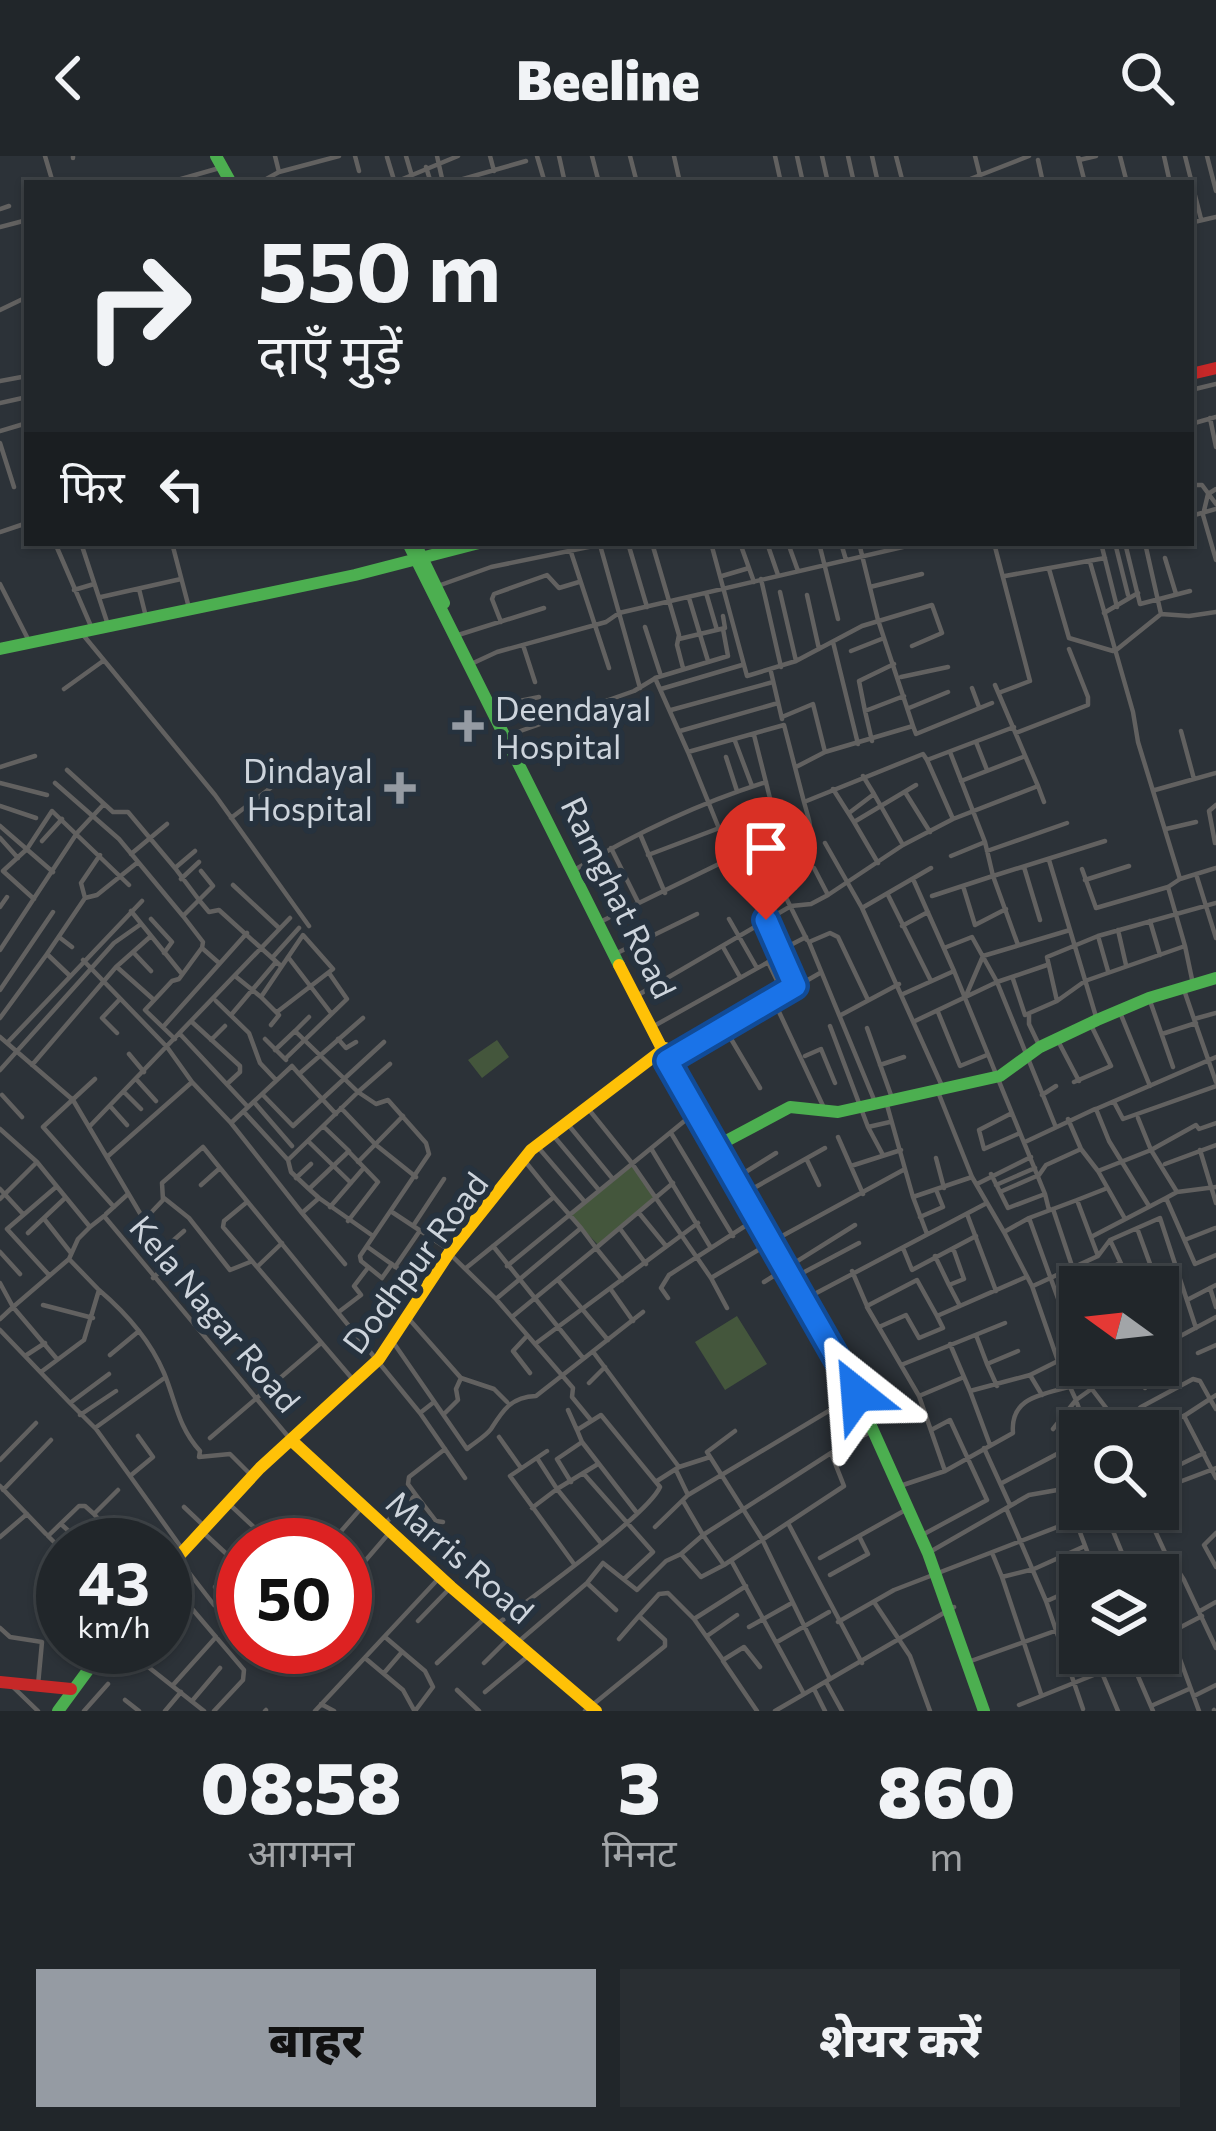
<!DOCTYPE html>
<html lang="hi">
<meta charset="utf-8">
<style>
:root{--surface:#21262a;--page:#292e32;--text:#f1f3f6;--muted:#a2a5a8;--line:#3e4347;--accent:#959ba3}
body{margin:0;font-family:Commissioner,"Noto Sans Devanagari",sans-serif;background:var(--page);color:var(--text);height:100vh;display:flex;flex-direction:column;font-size:45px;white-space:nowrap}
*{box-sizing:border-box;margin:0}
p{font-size:39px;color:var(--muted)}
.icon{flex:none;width:66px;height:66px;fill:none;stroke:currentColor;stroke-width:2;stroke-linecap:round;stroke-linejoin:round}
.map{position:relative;height:1555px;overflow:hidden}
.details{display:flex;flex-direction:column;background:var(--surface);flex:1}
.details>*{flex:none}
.banner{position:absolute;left:24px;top:24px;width:1170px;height:366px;border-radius:0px;box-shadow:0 3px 9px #0004,0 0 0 3px var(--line);background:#21262a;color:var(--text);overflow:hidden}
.needle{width:78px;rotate:285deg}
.buttons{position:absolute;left:1059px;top:1110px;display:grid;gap:24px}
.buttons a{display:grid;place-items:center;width:120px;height:120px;border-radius:0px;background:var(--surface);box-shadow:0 3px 9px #0004,0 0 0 3px var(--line);font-size:60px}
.speed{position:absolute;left:36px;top:1362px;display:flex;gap:24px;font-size:60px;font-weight:700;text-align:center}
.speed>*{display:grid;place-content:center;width:156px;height:156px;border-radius:50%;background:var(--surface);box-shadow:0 3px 9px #0004,0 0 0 3px var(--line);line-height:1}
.speed small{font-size:30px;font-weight:400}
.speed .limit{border:18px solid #d22;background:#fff;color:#111}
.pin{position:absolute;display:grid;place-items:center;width:102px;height:102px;color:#fff;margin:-123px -51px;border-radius:50% 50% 50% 0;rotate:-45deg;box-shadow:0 0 12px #0007}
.pin .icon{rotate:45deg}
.me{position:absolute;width:132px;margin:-66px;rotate:332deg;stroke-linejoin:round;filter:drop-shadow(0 0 9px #0008)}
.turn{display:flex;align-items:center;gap:42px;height:252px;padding:0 36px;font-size:54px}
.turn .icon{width:156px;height:156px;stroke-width:2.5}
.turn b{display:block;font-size:84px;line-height:102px}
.then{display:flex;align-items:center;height:114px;padding:0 36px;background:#0003;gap:24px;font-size:45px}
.eta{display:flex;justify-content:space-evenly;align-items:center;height:204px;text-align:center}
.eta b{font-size:72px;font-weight:800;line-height:84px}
.action{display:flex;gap:24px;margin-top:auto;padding:24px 36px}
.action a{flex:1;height:138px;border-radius:0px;background:var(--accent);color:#111;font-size:48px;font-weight:800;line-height:138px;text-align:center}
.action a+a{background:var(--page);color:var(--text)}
header{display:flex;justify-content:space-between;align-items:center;height:156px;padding:0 36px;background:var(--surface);font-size:54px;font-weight:800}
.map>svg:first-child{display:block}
.green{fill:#44563c}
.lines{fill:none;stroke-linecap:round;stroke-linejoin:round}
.street{stroke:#626160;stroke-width:4.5}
.fast{stroke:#4caf50;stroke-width:12}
.slow{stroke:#ffc107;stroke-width:12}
.jam{stroke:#c62828;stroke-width:12}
.route-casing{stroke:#114b97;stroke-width:30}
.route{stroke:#1a73e8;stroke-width:21}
.poi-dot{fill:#959ba3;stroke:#26323e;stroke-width:4.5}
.labels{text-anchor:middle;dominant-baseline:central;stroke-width:12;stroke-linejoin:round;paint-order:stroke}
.poi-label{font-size:33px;fill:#cdd4dc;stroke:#26323e;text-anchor:start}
.street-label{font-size:33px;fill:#cdd4dc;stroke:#26323e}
</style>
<header><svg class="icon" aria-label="back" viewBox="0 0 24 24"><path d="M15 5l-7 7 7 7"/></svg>Beeline<svg class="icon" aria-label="search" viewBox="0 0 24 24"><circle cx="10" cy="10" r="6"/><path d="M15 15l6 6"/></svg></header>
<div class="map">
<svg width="1216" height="1555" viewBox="0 0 1216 1555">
<rect width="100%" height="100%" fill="#2c3238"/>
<path class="green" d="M497,884L509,901L482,922L468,904Z
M630,1007L656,1043L599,1090L569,1058Z
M737,1160L767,1208L725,1234L695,1186Z"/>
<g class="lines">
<path class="street" d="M45,0L53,27
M73,0V2
M275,0L279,16
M355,0L359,15
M406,0L414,27
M437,0L443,27
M490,0L494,15
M537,0L545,27
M559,0L565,27
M592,0L599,27
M630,0L637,27
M674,0L680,27
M775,0L781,27
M797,0L803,27
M822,0L828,27
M848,0L854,27
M872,0L878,27
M896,0L903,27
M975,0L980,20
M1078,0L1085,27
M1120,0L1127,27
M1164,0L1170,27
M1185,0L1201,63
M1207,0L1216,35
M387,1L394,24
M1038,4L1043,27
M1079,4L1096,0
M426,11L431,27
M167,27L223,11
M259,27L279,16L339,0
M393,27L458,0
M449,27L526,5
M960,27L1029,0
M0,53L9,50
M1194,66L1216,61
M0,71L27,64
M0,154L27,141
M0,225L27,220
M1191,234L1216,228
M0,247L27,241
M1210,262L1216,291
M1191,268L1216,261
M0,275L27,267
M0,287L14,331
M1191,326L1192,329H1202L1216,348
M1216,333L1208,338L1203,359L1216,404
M1191,360L1216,353
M0,376L27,367
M55,387L90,468
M81,387L108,469
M172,387L189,452
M568,387L609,512
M628,387L647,451
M652,387L679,479L677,489L683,512
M698,387H709
M711,387L747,520L796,505L862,470L932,449L942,477L912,490
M740,387L754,426
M767,387L778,419
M788,387L798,415
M819,387L838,463
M841,387L846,404
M859,387L878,464L913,570
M994,387L1030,525L1001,536
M1101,387L1117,451
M1115,387L1128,439
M1125,387L1140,448L1190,435
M600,389L640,532
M1165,402L1176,438
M1049,413L1069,482L1113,495
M722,420L749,412
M1005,420L1105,402
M761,423L781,511
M0,428L27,481
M435,431L491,411L608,387
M870,431L922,418
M139,433L146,461
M74,434L94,428
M780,436L796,505
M807,439L819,493
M707,440L717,474
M101,441L181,423
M689,442L708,505
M1104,457L1138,437
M1161,458L1189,460L1216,456
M501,466L492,443L494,438L547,419L559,432L579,426
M645,471L660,517
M84,480L215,639L309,770
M455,480L544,452
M679,483L725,472L723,460
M833,486L858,588
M523,489L535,526
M851,495L884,482
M1115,495L1161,458L1145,387
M894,508L859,525L865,555L904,540
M469,509L497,496L606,466L619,457L920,387
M771,516L782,563
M901,521L948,511
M972,532L979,551
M64,533L103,505
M661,533L742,509
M495,550L539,541
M909,552L948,536
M671,554L773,526
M865,555L872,585
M782,561L813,548L825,596
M680,575L778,547
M1181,575L1194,623
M1016,577L1088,549V541L1069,493
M509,579L634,535L654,523
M754,579L779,678
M735,585L752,630
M976,586L987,614
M688,596L655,522L728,500L723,473
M950,596L985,686
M726,601L737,635
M927,604L953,663
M0,611L35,600
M796,611L825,596L913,570L916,578L992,547
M67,614L113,656H128L175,712
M961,625L1023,601
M0,627L47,639
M55,627L119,683L183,760
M1038,630L1044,646
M833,633L854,666
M1155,634L1216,617
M905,636L930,676
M874,638L903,689
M0,650L36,662
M849,657L874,638L863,620
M231,662L298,611
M809,664L813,688
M0,670L53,716
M1166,673L1196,666
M783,676L802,714
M640,678L665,737
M0,682L18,702
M42,685L62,663
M769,685L795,732
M759,687L807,784
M825,687L862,752
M1215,687L1209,655L1216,649
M611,692L638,746
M195,695L175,712L199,744L183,760L203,786L202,792L219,807
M746,695L768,744
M987,695L1067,667
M131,698L167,668
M648,699L772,652
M951,700L985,686L993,720L1105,685
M878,707L854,666L916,629
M1024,711L1040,764
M814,712L828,739
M931,712L862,752L942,930
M576,713C636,677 700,647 766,626
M1082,713L1096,752L1168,731L1180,723L1138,586L1133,556L1090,406
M201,715L213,730L199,744L209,756L219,754L281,810
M1196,718L1216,782
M181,723L199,706
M913,723L954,815
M1180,723L1216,712
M1085,724L1129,710
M233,729L279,772
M963,730L975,769L1006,753
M888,739L931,825
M932,740L993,720L1018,789
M85,742L97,739L138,706
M34,743L3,715L27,693L52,655L129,729
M0,751L7,741
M131,755L182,818
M151,763L172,786L164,797
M729,763L757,812
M602,765L809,664L804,646L923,598L927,604L1014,571
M1150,765L1160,799
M902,770L928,756
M1070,774L1097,864
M1118,774L1126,809
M1098,780L1108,815
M59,781L72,791
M1185,790L1193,828
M723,791L740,821
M944,792L972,781L997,826L1055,969
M0,794L77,677L104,648
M779,795L806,781
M133,796L151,815
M617,797L697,758
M288,801L331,857
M272,802L299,772
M83,804L167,891L192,926L231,967
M768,806L783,837
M118,812L154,844
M69,819L47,798L85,742L81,727L100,699
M235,820L261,841
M1013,823L1025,859L1057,845L1085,825L1185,790L1168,731
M795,830L718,670L688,596L784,569L804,646
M1183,831L1194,863
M0,834L53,756
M903,838L954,815L1045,1038
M638,839L791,750L811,748L828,739L903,689L953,663L1038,630L995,529
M965,842L983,800L1070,774L1049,704
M1149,842L1173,911
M773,843L824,952
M868,844L838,781L830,777L809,786L875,946
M216,845L249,877L260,907L276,924
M1057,845L1047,801L1098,780L1216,747
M1119,854L1150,930
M938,856L960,910L987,899
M1216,857L1194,863L1216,926
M1029,858V868L1040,891
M231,859L276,806
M841,859L899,828
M309,861L295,875L358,936L288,1004L291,1016L309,1033
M0,862L47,798
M915,865L997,826L1047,809
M192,866L240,910V916L227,928
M271,869L279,859L261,841L303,779L333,813L277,856
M654,870L781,799
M830,870L868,971L883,999
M163,871L247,777
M724,871L760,932
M867,872L892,942
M117,877L102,862L120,843
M180,878L248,951
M1162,878L1196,867
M0,881L73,944L144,1064L163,1044L162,1027L203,991L220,1012L201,1029
M175,883L145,854L172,825L179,823L201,793
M265,883L286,904
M338,883L346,892L356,886
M1057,883L1079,925
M211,884L225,870
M7,887L142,745
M275,894L295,875
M129,898L144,916
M805,900L821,893L835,927
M285,903L347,843L329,817
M669,904L820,817
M390,908L358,936L376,948L388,944L426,987L429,998L360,1100L361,1105L382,1122L392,1108
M32,909L116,811L151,780
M880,909L904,901
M0,914L114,787L141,768
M299,918L336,958
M95,923L43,971L114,1051
M136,923L156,945
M1074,926L1111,910L1090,867
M124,936L141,953
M938,936L972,1021L1004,1076L1029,1062L1077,1044L1098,1100L1033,1130
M262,938L293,970L384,886
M2,939L22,961
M1042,939L1056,930
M254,946L292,990
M1114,946L1123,963L1216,930
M110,950L127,969
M586,950L631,1006L711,1122
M341,952L376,989L416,1021
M244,956L288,1004
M1012,957L979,974L984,993L1020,977
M1138,962L1151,994L1177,1036
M566,966L612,1022
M90,970L290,762
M324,971L349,995L309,1033L319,1042L302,1057L345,1108
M868,971L890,966
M0,973L37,1006L90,1071L104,1060L291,1284
M671,977L733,1080
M552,978L598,1033
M838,981L863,1038
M309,986L351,1027
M1025,986L1095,953
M537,990L584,1045
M1081,993L1098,1015L1151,994L1196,969L1199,973L1216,967
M652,994L711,1092
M1200,994L1216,1047
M107,1001L192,926
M936,1002L944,1032
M524,1004L554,1041
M807,1004L819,1029
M358,1006L403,960
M1165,1008L1216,989
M851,1010L901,994
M220,1012L420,1257
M905,1013L913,1041
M1098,1015L1124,1061
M991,1018L1008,1052L1045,1038L1049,1054
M296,1022L311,1008
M736,1022L776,997
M977,1028L1031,1001
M996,1029L1035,1012
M0,1033L23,1058
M1000,1036L1039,1019L1046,1009L1081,993L1068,963
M745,1037L825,992
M164,1042L189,1062L230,1114L250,1106
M319,1042L373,1080
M1166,1042L1177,1036L1216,1031
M0,1043L37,1006
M1077,1044L1105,1033
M247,1046L224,1065L223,1071L355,1226
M1149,1050L1109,985L1096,953L1216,901
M330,1051L362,1014
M1053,1053L1072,1110
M392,1056L451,1095
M302,1057L231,967L292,910L299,918L363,862
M639,1057L666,1090
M106,1058L128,1038
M967,1058L996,1135
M920,1061L943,1051L937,1036
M1029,1062L1078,1198L1058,1205L1076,1244
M45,1064L71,1097
M144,1064L167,1090
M348,1065L378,1026L350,997
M413,1070L444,1023
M1137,1072L1177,1182
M621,1074L646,1108
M28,1077L64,1043
M927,1078L913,1041L972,1021
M1091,1081L1166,1042L1195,1108L1216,1099
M1187,1083L1215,1072
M1110,1084L1132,1131
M773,1085L905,1013L887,949
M493,1090L583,1202
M369,1092L428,1134
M903,1092L912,1114L976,1080
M0,1096L20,1118
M451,1099L496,1143L581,1072L596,1092L673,1027
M935,1100L949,1129L964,1123L953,1092
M1098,1100L1110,1084L1160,1062L1196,1172
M69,1103L98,1133
M507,1110L693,958
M257,1111L282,1087
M395,1111L419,1076
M466,1112L554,1041L581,1072
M852,1115L867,1150L917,1124L937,1160L1026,1121
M49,1119L7,1073L56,1031
M795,1121L859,1087
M153,1122L174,1102L167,1090L184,1075
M558,1124L608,1184
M764,1126L855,1069
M0,1127L13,1151L0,1163
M949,1129L960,1150
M1099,1131L1097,1119L1120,1107
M1210,1132L1216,1151
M612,1135L633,1165
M668,1142L661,1132L669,1119L756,1063
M496,1143L535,1188L698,1067
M805,1143L985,1048
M1187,1144L1216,1129
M43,1149L93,1162
M867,1151L919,1240
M727,1152L711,1122L770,1087
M1062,1152L1080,1145
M340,1155L361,1139L354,1130L367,1113
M512,1161L596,1092L622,1124
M409,1163L461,1222L494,1233L507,1246
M879,1171L906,1159L919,1182L943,1172L937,1160
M0,1174L70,1247L109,1218
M976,1179L987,1208L1018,1195
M526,1181L513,1195L530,1217
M393,1186L467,1293C474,1287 486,1280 491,1273C503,1254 511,1241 536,1240L643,1156
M535,1188L573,1232L572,1241L590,1263
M950,1188L964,1221
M1158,1192L1216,1161
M594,1197L679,1311
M1198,1197L1216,1189
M110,1199L139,1175
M25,1200L45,1187
M57,1203L13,1151L69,1103L78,1083L90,1071
M987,1208L997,1230
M901,1209L1005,1167
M1133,1209L1145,1232
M41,1216L84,1184L99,1134C126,1157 150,1184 164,1217C176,1246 178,1271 200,1295L199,1301L230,1298L251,1319
M1030,1219L1042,1239
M589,1227L605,1211
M1091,1232L1120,1270
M970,1235L990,1289
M434,1246L420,1257L465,1322
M70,1247L95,1272L163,1223
M1077,1247L1081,1258L1098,1259L1108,1275
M1141,1251L1150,1270
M1216,1253L1210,1243L1184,1260L1216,1322
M568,1254L577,1274
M1069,1255L1081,1275
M445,1257L458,1244L456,1233L461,1222
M80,1259L116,1235
M96,1273L130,1320L153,1301L138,1280
M1053,1273L1076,1244L1125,1209
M735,1275L707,1296L762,1383L830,1523
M1115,1275L1141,1251L1193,1223L1200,1225L1210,1243L1216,1239
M1158,1277L1183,1260
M499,1281L521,1312
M1158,1281L1177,1310L1204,1297
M210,1282L321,1187
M582,1286L637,1357
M984,1292L1010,1349
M547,1295L510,1320L574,1408
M537,1302L557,1333L598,1308
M0,1304L36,1267
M676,1314L688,1339
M945,1315L919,1240L964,1221L970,1235L1030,1219L1058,1205L1032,1130L1004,1076
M584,1318L653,1396L624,1423
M130,1320L183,1394
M657,1325L679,1311L710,1301
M1002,1327L1074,1289L1080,1300
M903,1329L945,1315L1013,1277C1010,1242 1040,1239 1069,1231
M0,1330L46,1378
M3,1334L51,1284
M1158,1334L1216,1312
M416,1339L436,1365L443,1366
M227,1346L273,1389
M184,1351L205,1371
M532,1352L557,1333L600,1386
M1006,1352L1046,1445L1083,1553
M1104,1353L1131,1419
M1145,1353L1174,1416H1179L1184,1424L1216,1492
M94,1358L120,1389
M1075,1363L1096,1419
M61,1368L84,1389
M383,1369L416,1339L408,1328L409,1321L445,1293
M789,1369L862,1507
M304,1370L319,1389
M655,1371L688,1339L857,1238
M1216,1377L1204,1389L1216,1411
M205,1378L233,1404L215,1431L243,1463
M924,1378L987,1344L950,1264L933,1273
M0,1381L27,1358
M329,1389L363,1350
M63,1395L48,1380L79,1350H85L94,1358L118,1334
M928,1397L1029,1339L1080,1330
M681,1398L701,1421L724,1409L703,1379L831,1297L874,1274
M993,1399L1002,1421
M177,1401L214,1449
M820,1402L909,1352
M732,1406L804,1538
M724,1409L844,1330L831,1297
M830,1419L868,1398L859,1380
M165,1421L244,1514L243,1524L214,1555
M587,1427L616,1454
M38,1441L63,1409
M362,1444L347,1426L390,1376
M1047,1445L1080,1430
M874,1446L910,1500L930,1555
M1158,1454L1170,1476L1199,1555
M1200,1455L1216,1446
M45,1458L63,1434
M345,1459V1468
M694,1463L723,1504L744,1491L760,1511
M418,1465L451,1431
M838,1466L894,1434L1104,1353
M496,1469C529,1443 647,1360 660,1331L601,1259L577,1274L582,1286L557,1303L571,1326
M749,1471L790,1448
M0,1472L10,1481L42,1486L38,1529
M707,1480L737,1459
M385,1481L425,1515L433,1531L415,1555
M619,1483L639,1460
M1158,1483L1202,1460
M518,1486L587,1427L603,1407L637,1434L666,1405L681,1398L703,1379L683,1345
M777,1486L829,1456
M123,1491L204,1555
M269,1491L295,1517L321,1491
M1066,1500L1080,1494
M365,1502L403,1534L414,1554
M723,1505L757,1555
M968,1506L1080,1466
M437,1507L487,1460
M484,1507L510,1481
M384,1517L402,1496
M1102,1517L1118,1555
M826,1526L842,1555
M173,1529L216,1481
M12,1530L38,1555
M814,1533L825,1555
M457,1534L479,1555
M485,1536L527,1501
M1041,1538L1002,1421L1034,1413L1085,1390
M1194,1540L1216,1529
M125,1544L139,1555
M192,1545L220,1512
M321,1548L334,1555
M1019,1549L1131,1504L1153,1555
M1151,1550L1189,1533
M1214,1554L1215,1555
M84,1555L108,1528
M165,1555L181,1536
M265,1555L266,1554
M315,1555L440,1421
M585,1555L665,1490V1484L639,1460L659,1438L668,1437L694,1463L746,1430
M775,1555L954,1451"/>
<path class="fast" d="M216,0L231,27
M408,387L619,809
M415,387L444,447
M0,493L355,419L479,387
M713,992L790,951L838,956L1000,920L1040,891L1097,864L1149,842L1216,822
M849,1221L928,1397L984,1555
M58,1555L105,1491"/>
<path class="slow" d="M619,809L713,992L849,1221
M291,1284L451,1431L596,1555
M165,1415L260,1312L379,1203L449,1097L531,994L665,892"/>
<path class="jam" d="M1191,218L1216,212
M0,1526L71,1533"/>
</g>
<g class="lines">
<defs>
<path id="route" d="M766,764L795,830L667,905L857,1238"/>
</defs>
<use href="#route" class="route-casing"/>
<use href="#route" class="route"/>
</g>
<g class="poi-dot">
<path d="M462 552h12v12h12v12h-12v12h-12v-12h-12v-12h12z"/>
<path d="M394 614h12v12h12v12h-12v12h-12v-12h-12v-12h12z"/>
</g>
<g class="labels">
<g class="poi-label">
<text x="495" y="551">Deendayal<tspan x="495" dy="38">Hospital</tspan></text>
<text x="373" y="613" text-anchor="end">Dindayal<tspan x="373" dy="38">Hospital</tspan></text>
</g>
<g class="street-label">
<text transform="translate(620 741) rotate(64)">Ramghat Road</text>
<text transform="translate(414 1106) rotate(-53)">Dodhpur Road</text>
<text transform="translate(216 1157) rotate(50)">Kela Nagar Road</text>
<text transform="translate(461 1400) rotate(41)">Marris Road</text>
</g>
</g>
</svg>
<div class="buttons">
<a><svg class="needle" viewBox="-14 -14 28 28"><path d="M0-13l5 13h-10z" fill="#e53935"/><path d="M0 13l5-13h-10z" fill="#a2a5a8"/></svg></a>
<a><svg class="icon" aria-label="search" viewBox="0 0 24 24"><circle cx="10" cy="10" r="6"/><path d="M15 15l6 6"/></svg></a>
<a><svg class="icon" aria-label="layers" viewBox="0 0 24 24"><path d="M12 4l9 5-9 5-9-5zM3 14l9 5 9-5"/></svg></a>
</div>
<div class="speed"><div>43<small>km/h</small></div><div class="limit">50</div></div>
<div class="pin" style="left:766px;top:764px;background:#d93025"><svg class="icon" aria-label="arrive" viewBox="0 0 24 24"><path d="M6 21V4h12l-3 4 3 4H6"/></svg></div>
<svg class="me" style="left:857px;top:1238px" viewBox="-20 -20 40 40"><path d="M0-17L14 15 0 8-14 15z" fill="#1a73e8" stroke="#fff" stroke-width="4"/></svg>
<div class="banner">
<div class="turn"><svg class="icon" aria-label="right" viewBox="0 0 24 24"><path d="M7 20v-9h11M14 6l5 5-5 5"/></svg><div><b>550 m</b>दाएँ मुड़ें</div></div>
<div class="then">फिर<svg class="icon" aria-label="left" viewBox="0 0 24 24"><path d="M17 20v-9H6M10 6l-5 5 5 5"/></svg></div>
</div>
</div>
<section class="details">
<div class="eta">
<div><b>08:58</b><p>आगमन</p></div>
<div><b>3</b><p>मिनट</p></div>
<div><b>860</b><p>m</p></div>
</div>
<div class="action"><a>बाहर</a><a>शेयर करें</a></div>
</section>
